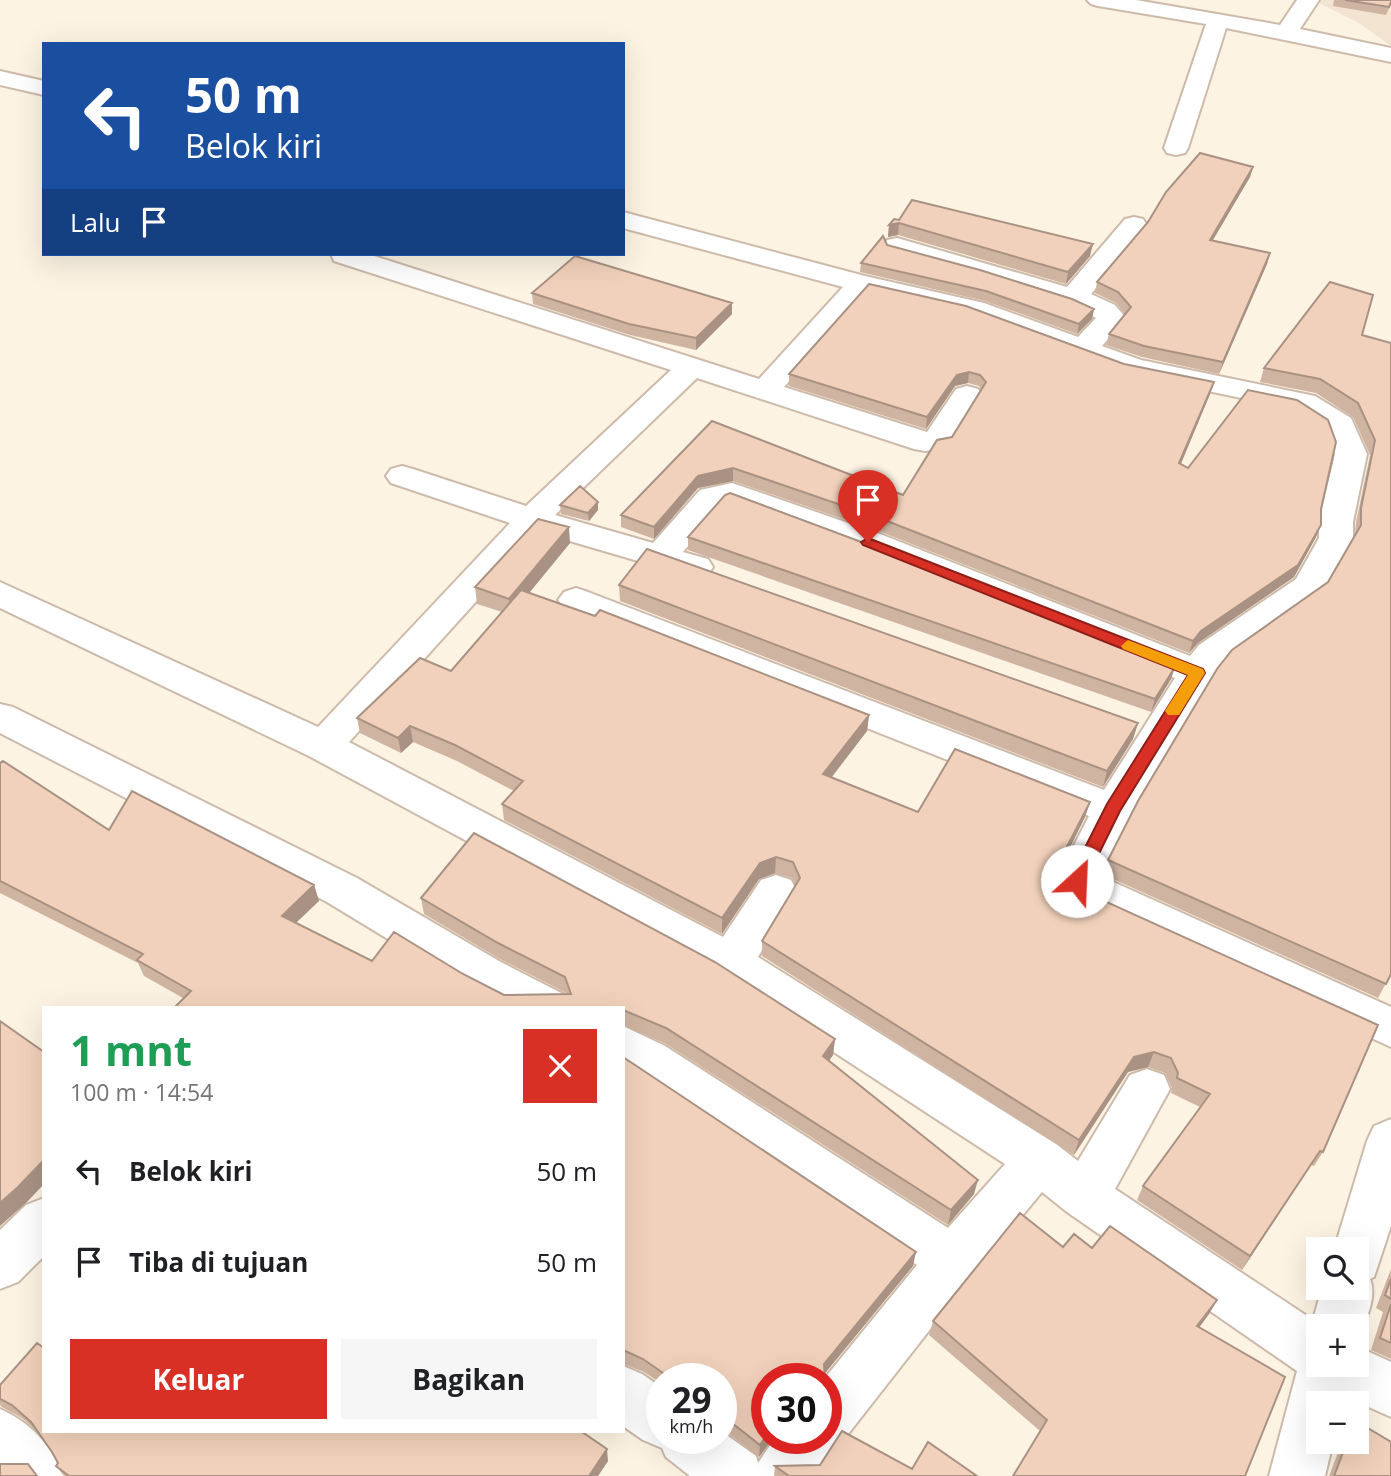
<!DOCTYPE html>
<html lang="id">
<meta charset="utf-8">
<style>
:root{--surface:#fff;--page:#f6f6f6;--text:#202124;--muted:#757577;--accent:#d93025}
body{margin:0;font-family:"Open Sans",sans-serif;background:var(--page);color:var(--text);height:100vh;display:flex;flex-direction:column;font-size:26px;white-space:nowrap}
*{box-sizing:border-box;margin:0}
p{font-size:23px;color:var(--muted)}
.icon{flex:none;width:38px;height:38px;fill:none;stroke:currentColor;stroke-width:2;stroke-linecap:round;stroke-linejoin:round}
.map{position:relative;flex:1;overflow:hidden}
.details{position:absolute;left:42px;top:1006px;width:583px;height:427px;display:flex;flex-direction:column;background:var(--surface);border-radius:0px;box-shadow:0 7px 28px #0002}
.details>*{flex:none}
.top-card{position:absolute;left:42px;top:42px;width:583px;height:214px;border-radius:0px;box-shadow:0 7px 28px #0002;background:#1a4fa0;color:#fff;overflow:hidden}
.fabs{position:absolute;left:1306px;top:1237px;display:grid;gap:14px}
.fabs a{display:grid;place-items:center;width:63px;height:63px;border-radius:0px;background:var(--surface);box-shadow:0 7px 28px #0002;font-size:35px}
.speed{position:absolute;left:646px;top:1363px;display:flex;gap:14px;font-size:35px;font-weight:700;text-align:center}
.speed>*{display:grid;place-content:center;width:91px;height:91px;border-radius:50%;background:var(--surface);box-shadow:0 7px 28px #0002;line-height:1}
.speed small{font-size:18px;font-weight:400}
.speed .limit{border:10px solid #d22;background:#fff;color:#111}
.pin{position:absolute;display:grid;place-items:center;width:60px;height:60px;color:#fff;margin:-72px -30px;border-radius:50% 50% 50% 0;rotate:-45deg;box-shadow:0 0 7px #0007}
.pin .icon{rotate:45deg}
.me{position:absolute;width:77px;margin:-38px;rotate:25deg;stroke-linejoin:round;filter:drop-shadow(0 0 5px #0008)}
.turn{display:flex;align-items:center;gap:24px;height:147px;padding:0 28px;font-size:32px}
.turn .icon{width:91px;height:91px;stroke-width:2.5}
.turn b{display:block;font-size:49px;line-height:60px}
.then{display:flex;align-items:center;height:66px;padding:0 28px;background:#0003;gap:14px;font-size:26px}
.round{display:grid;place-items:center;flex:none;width:74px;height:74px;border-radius:0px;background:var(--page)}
.headline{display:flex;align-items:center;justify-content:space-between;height:119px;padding:0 28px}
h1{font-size:42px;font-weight:700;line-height:52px;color:#1e9e55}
.action{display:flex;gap:14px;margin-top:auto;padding:14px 28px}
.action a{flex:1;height:80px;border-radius:0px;background:var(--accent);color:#fff;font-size:28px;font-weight:700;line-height:80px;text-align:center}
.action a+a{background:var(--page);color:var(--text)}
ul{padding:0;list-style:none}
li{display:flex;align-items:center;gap:21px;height:91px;padding:0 28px}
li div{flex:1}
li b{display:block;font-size:26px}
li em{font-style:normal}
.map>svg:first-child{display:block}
.residential{fill:#f3e4d1}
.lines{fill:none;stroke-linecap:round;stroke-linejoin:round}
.minor-casing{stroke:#cdbaaa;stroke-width:4}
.minor{fill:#fff;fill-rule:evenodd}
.wall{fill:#cfb4a1}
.shaded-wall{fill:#a99283}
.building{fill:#f1d1bb;stroke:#a99283;stroke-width:2}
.route{fill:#d93025;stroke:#8d1f18;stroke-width:2}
.slow{fill:#f59e0b}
</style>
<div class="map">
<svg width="1391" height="1476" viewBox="0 0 1391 1476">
<rect width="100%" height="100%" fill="#fcf3e3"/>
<path class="residential" d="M1313,0H1391V46L1359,23Z"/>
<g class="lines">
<defs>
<path id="minor" d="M1087,0H1136L1280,25L1297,0H1319L1300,29L1391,48V62L1226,28L1188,148L1185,153L1176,155L1167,153L1164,148L1206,24L1098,6L1091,4Z
M0,71L44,81V95L0,85Z
M623,212L865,276L984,303L1078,337L1096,318L1071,306L979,277L887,252L884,246L887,240L897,238L1067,287L1125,219L1134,217L1143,219L1147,225L1143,231L1091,294L1115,305L1126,318L1102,346L1141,360L1315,396L1351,418L1367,454L1353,522V538L1321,594L1225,663L1210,682L1131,814L1100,876L1391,1007V1047L1066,898L1056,881L1089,816L564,608L558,600L564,592L576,588L588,592L1104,790L1175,678L856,550L730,503L723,505L683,552L708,559L713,567L708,575L696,578L539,532L349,742L723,937L761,880L776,875L791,880L797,892L758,957L1056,1144L1078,1161L1130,1075L1147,1069L1164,1075L1170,1089L1115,1189L1313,1320L1322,1288H1356V1250H1334L1367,1141L1374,1126L1391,1119V1226L1374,1277L1370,1279C1378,1297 1364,1325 1356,1342V1326H1318V1365H1356V1346L1391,1362V1417L1344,1396L1342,1404H1318V1442H1333L1325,1476H1269L1297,1371L1067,1212L1042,1192L971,1277L845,1438L837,1442L830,1457L816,1476H690L666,1457L662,1448L643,1440L623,1426V1366L642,1374L662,1388V1438H721V1431L756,1456L758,1463L775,1438H826V1379H824L917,1265L623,1069V1026L665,1046L948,1228L1005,1164L716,975L309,756L0,608V582L318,727L510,523L391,483L386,476L391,469L402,466L413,469L526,506L671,370L334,261L331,254H368L759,379L843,287L623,228ZM867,293L965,315L1122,373L1294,409L1326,430L1335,454L1319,522V538L1296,579L1199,645L1190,656L880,534L732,483L700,490L653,543L555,515L697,378L914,449L925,451L948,448L982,395L978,389L967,386L956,389L927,432L784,387Z
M0,704L13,707L357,878L499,961L565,995L571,1008H508L467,987L327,902L0,733Z
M44,1198V1256L18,1282L0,1289V1230L26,1205Z
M0,1409C29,1421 53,1447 65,1476H0Z"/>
</defs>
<use href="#minor" class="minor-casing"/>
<use href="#minor" class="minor"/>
</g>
<path class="wall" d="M1334,0H1391V4L1386,15L1333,6Z
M1253,167L1250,177L1213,240L1270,253L1267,264L1219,374L1142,357L1106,345L1109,334L1125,314L1116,303L1095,293L1097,282Z
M899,220L1090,256L1066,284L898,235L888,237L889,225Z
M887,245L1094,309L1092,319L1077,334L985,301L860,272L861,263Z
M532,293L732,303V314L696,350L630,335L533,304Z
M1362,335L1391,343V974L1378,998L1104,875L1108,860L1328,582L1355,534L1356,522L1370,455L1353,417L1316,393L1260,382L1264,368Z
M1124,364L1210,394L1181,464L1188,468L1321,509L1316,537L1294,577L1198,643L1189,653L881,532L733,481L698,488L654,539L621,527V515L712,421L903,495L952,437L981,390L979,386L968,383L955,386L926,429L789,386V374Z
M598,502V510L589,521L561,514L560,505Z
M688,537L1175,667L1171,679L1151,712L688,550Z
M570,543L529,593L869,715L867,731L831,777L918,812L1090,802L1085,817L1060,868L1069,885L1323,1152L1314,1166L1311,1165L1242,1270L1137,1200L1143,1186L1200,1107L1171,1093L1172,1088L1165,1073L1148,1067L1128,1072L1074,1155L762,956V941L796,886L792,878L775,873L759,879L722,934L504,820L502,804L514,791L457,761L413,742L401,753L360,733L357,718L451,671L502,612L477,604L475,587Z
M619,585L1138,723L1133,739L1103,787L620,601Z
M0,763L109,830L314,885L319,901L296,923L372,961L463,974L504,995H567L566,993L500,959L424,914L421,898L835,1039L833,1055L829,1061L974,1194L948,1225L666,1044L623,1025V1008L183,998L144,976L138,963L0,893Z
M623,1057L913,1266L824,1374L766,1379V1438H773L759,1457L723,1429H721V1379H662V1384L644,1372L623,1364Z
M1063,1247L1092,1248L1217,1300L1209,1314L1199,1327L1040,1431L929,1335L933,1321Z
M1391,1269V1359L1371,1350L1383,1312L1376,1308Z
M0,1385L44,1432L608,1461L598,1476H64L56,1466L58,1463L52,1452L38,1432L22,1418L2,1407L0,1405Z
M1342,1442H1356L1391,1476H1329Z
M775,1466L912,1469L977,1476H774Z"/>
<path class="shaded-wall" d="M1253,167L1250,177L1207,250L1210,240Z
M899,223L898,235L888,237L889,225Z
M1093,244L1090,256L1066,284L1068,272Z
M1270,253L1267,264L1219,374L1223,362Z
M732,303V314L696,350V338Z
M1094,309L1092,319L1077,334L1079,324Z
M969,372L968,383L955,386L926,429L927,417L957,375Z
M1214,382L1210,394L1176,475L1179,463Z
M733,468V481L698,488L654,539V527L698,476Z
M598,502V510L589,521L588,513Z
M1321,525L1316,537L1294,577L1198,643L1189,653L1193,641L1201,631Z
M569,527L570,543L511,615L509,599Z
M1175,667L1171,679L1151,712L1155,699Z
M869,715L867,731L822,790L823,774Z
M1138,723L1133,739L1103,787L1107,771Z
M410,726L413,742L401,753L398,738Z
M1090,802L1085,817L1054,880L1058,864Z
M776,857L775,873L759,879L722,934V918L760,863Z
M314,885L319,901L287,931L282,916Z
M835,1039L833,1055L821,1072L823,1056Z
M1154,1052L1148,1067L1128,1072L1074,1155L1079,1140L1134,1057Z
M1320,1151L1311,1165L1242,1270L1250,1256Z
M44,1160V1184L27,1202L0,1226V1203Z
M978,1180L974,1194L948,1225L951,1210Z
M916,1252L913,1266L822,1377L824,1364Z
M1217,1300L1209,1314L1190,1340L1197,1326Z
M766,1436V1438H773L759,1457L760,1445Z
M607,1449L608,1461L598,1476H589Z"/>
<path class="building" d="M1345,0H1391V2L1389,7Z
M1200,153L1253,167L1210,240L1270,253L1223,362L1144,346L1109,334L1131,307L1118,292L1097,282L1148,222L1166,192Z
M912,200L1093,244L1068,272L899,223L889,225L894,219L899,220Z
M883,236L887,245L980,270L1072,299L1094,309L1079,324L986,291L861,263Z
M575,256L732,303L696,338L629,324L532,293Z
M1330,282L1373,295L1362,335L1391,343V974L1386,984L1108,860L1138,801L1217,669L1232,650L1328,582L1361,525V508L1375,440L1358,403L1320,379L1264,368Z
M869,284L966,306L1124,364L1214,382L1179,463L1188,468L1248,390L1297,400L1328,420L1336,442L1321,509V525L1298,565L1201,631L1193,641L882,519L733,468L698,476L654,527L621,515L712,421L903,495L937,440L952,437L986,382L980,375L969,372L957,375L927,417L789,374Z
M580,486L598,502L588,513L560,505Z
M730,493L856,540L1175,667L1155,699L688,537L725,495Z
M538,519L569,527L509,599L475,587Z
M647,549L1138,723L1107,771L619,585Z
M521,590L595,616L600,610L869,715L823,774L918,812L955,749L1090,802L1058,864L1069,885L1378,1025L1323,1152L1320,1151L1250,1256L1143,1186L1210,1094L1177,1078L1178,1073L1171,1058L1154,1052L1134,1057L1079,1140L762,941L800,878L793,862L776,857L760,863L722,918L502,804L523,781L455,745L410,726L398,738L357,718L420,658L451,671Z
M3,761L109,830L132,791L314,885L282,916L372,961L394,932L463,974L504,995L571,994L565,977L498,943L421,898L474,833L715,962L835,1039L823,1056L978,1180L951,1210L666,1028L623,1010V1008H174L191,991L137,960L143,954L0,881V763Z
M0,1021L44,1052V1160L18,1187L0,1203Z
M623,1057L916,1252L824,1364L825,1379H766V1436L760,1445L723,1416H721V1379H663V1373L643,1359L623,1350Z
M1020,1213L1063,1247L1074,1234L1092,1248L1110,1226L1217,1300L1197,1326L1285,1377L1245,1476H1013L1047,1420L933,1321Z
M1391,1279V1299L1385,1295Z
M1391,1304V1343L1380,1338Z
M37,1343L44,1348V1432H582L607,1449L589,1476H69L56,1466L58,1463L52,1452L31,1422L12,1405L0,1399V1385Z
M1356,1421L1391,1442V1476H1334L1347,1442H1356Z
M842,1431L912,1469L928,1442L977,1476H789L775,1466L820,1465Z
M0,1464H28L37,1476H0Z"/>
<path class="route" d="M868,538L1203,669L1205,673L1120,811L1083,886H1070L1068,881L1107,804L1188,675L863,545L861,542Z"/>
<path class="slow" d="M1128,640L1203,669L1205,673L1179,715H1168L1165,711L1188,675L1123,649L1121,646Z"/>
</svg>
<div class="fabs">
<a><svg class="icon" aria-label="search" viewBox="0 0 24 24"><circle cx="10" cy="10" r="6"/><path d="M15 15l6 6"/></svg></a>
<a>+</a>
<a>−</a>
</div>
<div class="speed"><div>29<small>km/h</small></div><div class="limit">30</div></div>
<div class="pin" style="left:868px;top:542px;background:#d93025"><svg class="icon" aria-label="arrive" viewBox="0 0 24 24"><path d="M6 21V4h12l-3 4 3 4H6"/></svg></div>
<svg class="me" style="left:1077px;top:881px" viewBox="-20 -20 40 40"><circle r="19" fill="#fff"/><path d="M0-13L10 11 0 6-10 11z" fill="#d93025"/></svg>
<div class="top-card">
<div class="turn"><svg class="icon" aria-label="left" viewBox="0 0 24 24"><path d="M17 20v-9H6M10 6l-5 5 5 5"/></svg><div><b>50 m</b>Belok kiri</div></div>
<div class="then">Lalu<svg class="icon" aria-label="arrive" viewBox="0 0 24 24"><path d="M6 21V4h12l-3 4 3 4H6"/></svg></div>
</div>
<section class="details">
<div class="headline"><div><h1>1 mnt</h1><p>100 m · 14:54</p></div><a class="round" style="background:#d93025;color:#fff"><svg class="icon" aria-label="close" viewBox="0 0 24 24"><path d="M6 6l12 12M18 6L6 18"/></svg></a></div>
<ul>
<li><svg class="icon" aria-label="left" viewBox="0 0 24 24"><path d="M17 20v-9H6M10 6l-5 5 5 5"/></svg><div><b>Belok kiri</b></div><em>50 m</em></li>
<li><svg class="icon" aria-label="arrive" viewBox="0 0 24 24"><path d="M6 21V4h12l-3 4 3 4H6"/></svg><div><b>Tiba di tujuan</b></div><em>50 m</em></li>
</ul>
<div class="action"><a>Keluar</a><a>Bagikan</a></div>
</section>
</div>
